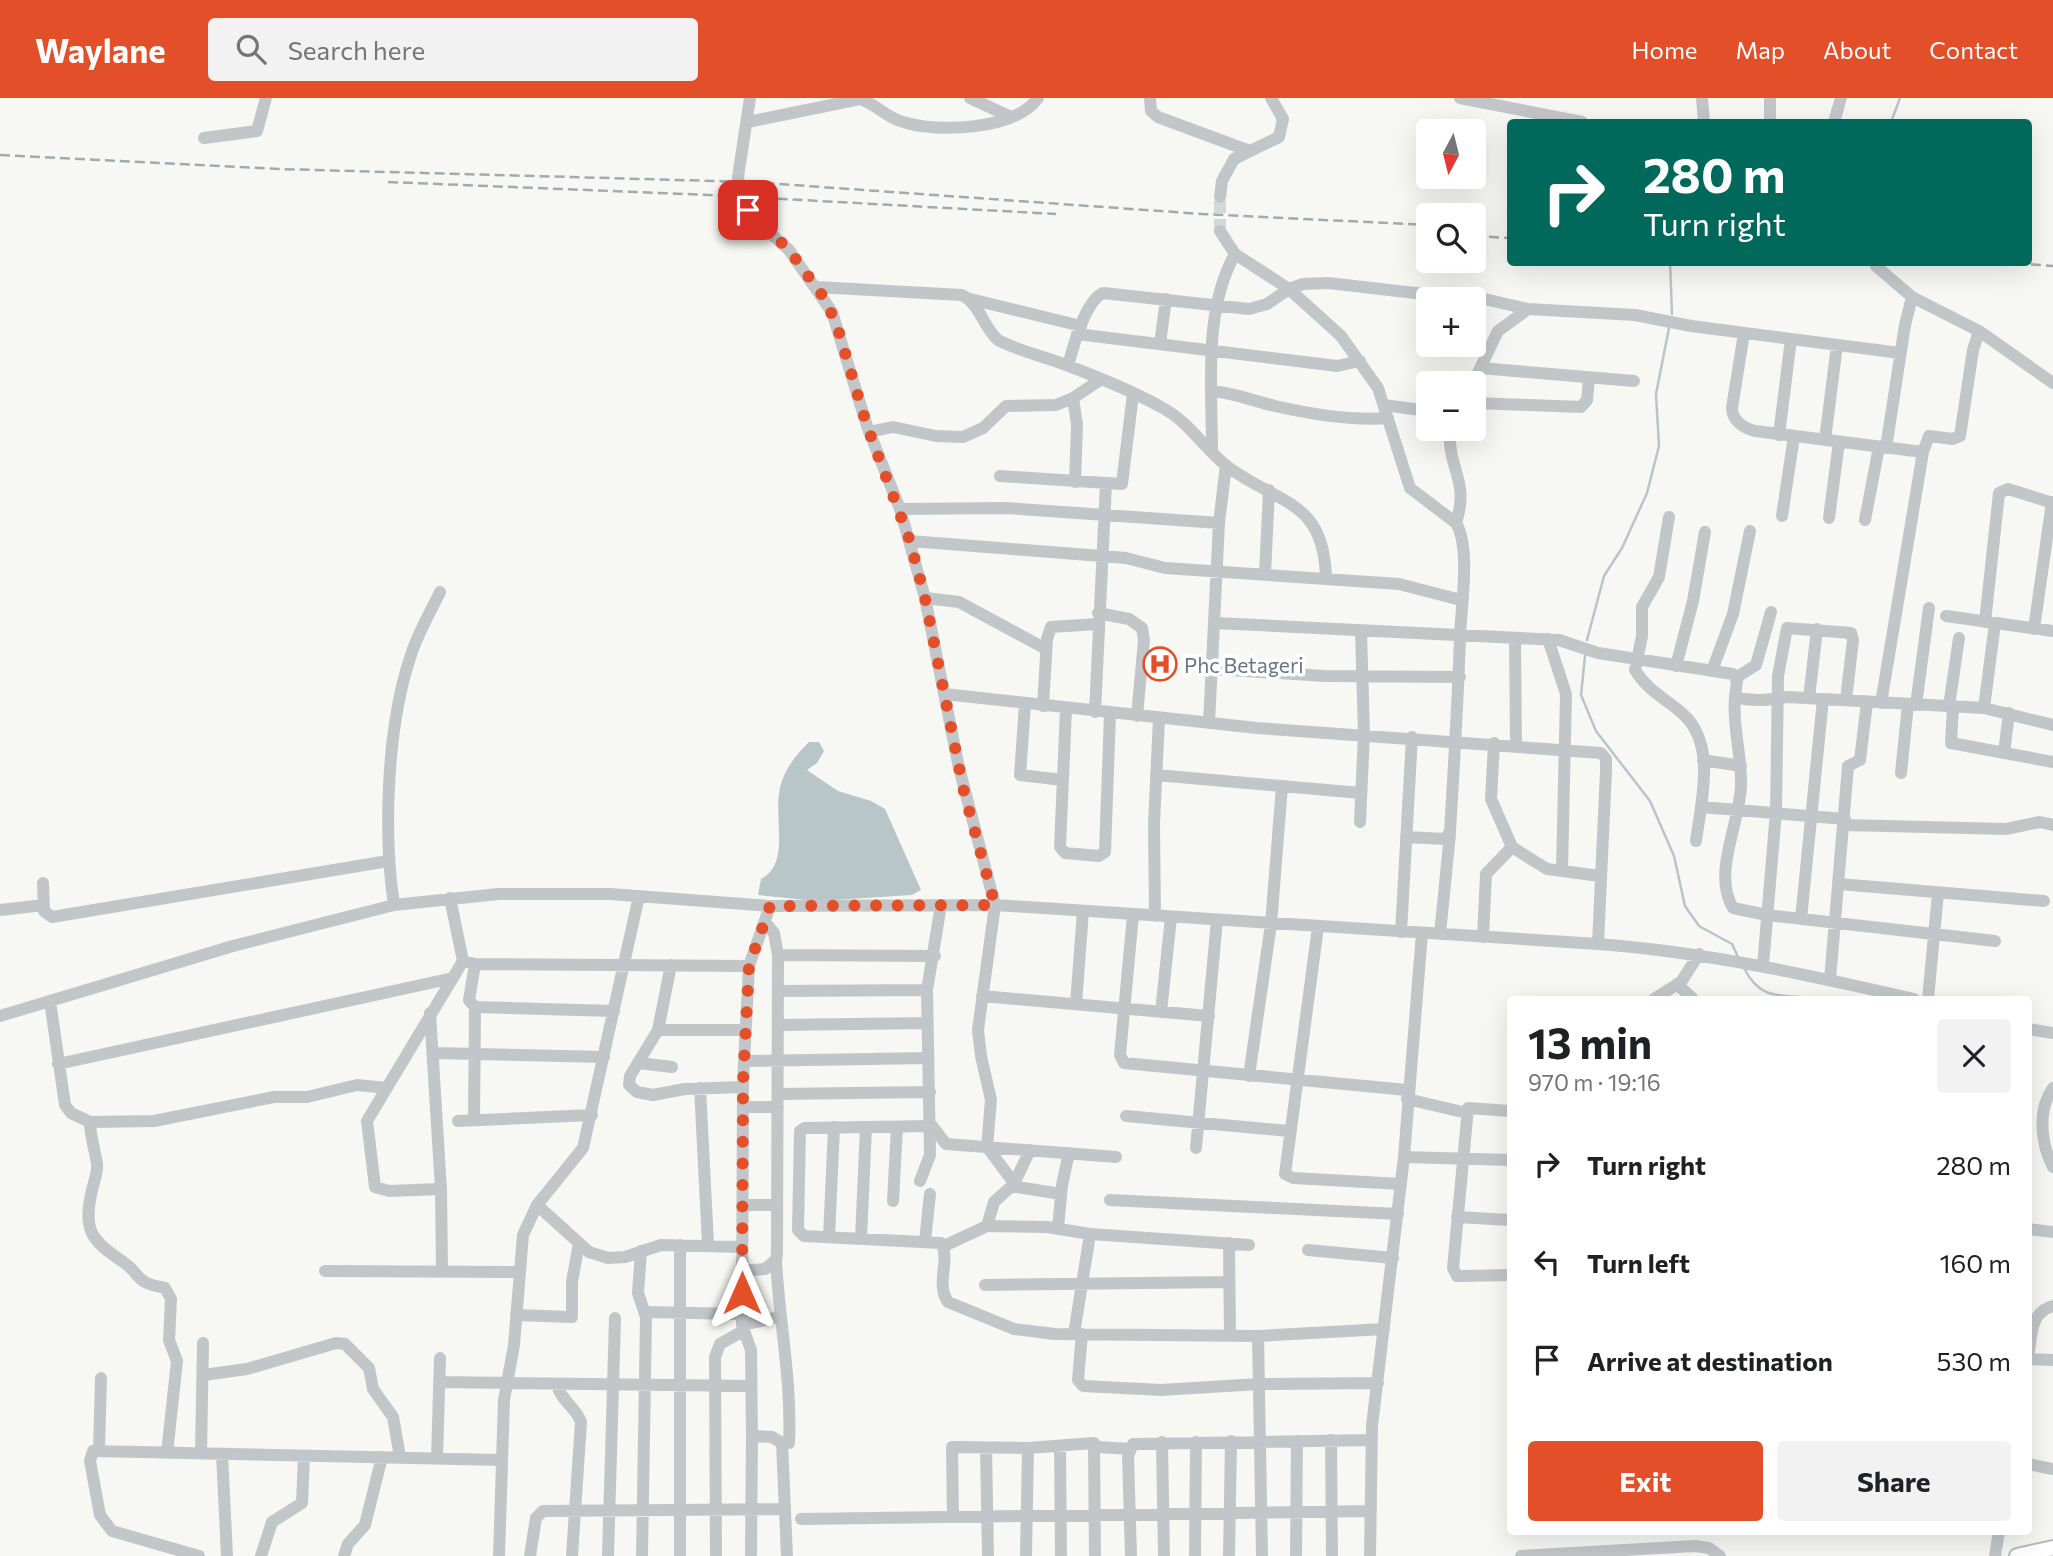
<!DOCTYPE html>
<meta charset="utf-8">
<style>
:root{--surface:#fff;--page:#f2f2f2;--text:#202124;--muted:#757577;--accent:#e34f28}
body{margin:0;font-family:Commissioner,sans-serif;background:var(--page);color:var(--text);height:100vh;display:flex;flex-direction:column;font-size:26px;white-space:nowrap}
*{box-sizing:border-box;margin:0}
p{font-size:23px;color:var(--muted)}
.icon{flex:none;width:38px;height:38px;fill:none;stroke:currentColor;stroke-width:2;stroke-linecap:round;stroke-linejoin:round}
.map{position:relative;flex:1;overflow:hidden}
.drawer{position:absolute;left:1507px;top:898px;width:525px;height:539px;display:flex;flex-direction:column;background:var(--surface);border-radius:7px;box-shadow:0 7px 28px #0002}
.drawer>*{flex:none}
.banner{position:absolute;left:1507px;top:21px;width:525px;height:147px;border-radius:7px;box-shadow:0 7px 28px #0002;background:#00695c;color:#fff;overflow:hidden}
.needle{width:46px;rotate:187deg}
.buttons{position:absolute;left:1416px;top:21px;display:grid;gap:14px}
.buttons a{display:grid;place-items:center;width:70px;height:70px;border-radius:7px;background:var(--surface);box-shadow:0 7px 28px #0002;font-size:35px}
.pin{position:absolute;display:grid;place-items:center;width:60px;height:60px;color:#fff;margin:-30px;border-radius:14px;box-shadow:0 4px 10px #0006}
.me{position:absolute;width:77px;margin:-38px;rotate:0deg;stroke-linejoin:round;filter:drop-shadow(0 0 5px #0008)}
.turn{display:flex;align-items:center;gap:24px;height:147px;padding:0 21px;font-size:32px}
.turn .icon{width:91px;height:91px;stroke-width:2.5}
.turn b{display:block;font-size:49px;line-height:60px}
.round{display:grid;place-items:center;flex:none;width:74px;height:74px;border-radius:7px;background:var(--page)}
.summary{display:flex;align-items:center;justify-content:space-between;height:119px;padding:0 21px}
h1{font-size:42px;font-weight:700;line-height:52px}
.button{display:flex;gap:14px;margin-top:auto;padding:14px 21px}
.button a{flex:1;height:80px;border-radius:7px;background:var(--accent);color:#fff;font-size:28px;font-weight:700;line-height:80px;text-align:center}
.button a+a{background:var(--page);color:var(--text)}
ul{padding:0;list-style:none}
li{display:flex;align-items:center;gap:21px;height:98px;padding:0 21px}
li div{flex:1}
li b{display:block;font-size:26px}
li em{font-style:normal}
header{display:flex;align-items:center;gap:42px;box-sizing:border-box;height:98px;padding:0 35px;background:var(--accent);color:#fff}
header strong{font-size:33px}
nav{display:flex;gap:38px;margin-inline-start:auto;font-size:24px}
.search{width:490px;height:63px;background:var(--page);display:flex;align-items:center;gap:18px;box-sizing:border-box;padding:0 24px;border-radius:7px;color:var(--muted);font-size:26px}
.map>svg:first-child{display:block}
.water{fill:#b8c5c9}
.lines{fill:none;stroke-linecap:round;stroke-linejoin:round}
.stream{stroke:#b8c5c9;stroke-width:2.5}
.minor-tunnel{stroke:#d3d7d8;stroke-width:12;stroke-dasharray:12 6;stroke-linecap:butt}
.major-casing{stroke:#b5babd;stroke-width:18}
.minor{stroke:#c2c6c9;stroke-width:12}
.major{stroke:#fff;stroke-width:14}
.rail{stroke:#a3aaaf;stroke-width:2.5;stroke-dasharray:10 5;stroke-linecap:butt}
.route{stroke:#e34f28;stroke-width:12;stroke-dasharray:0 21.6}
.labels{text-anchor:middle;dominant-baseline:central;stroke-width:7;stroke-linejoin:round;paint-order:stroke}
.poi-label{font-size:21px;fill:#667885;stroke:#fff;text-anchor:start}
</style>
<header>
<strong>Waylane</strong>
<div class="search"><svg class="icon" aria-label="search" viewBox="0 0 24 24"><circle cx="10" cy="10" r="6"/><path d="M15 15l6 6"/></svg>Search here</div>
<nav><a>Home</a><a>Map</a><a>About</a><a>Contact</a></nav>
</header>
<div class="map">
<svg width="2053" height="1458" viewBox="0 0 2053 1458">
<rect width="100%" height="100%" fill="#f7f7f4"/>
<path class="water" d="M809,644H819L824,653L817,665L807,672L838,693L871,703L885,711L921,792L912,797L817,803L758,797L761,781C791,766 773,721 780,690C784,671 796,657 809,644Z"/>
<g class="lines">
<path class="stream" d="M1891,24L1900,0
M1670,164L1672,216
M1587,542L1604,478L1622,450L1647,395L1659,348L1656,296L1669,230
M1585,558L1581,597L1596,633L1650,703L1674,758L1685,808L1699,828L1732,846L1739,861
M1744,870C1762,907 1788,895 1821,901"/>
<path class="minor-tunnel" d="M738,79L744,103
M1220,133V99"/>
<defs>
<path id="major" d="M2017,1458L2053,1450"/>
</defs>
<use href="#major" class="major-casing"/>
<path class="minor" d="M970,0L1011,19
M1150,0L1151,13L1158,19L1247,52
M1460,0L1582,24
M1702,0L1704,24
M748,24L860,1C876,6 887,20 903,24C938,35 1015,32 1038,0
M1770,24V0
M1834,24L1841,0
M204,40L257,33L266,0
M738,79L750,0
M1220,99L1222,83L1234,61L1279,39L1283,21L1271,0
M744,103L755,121L789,152L832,214L867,328L900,411L925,500L959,670L995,807L978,932L981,958L991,1002L987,1049L1017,1089L1061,1096
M1220,133L1235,156L1289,191L1341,238L1378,290L1410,390L1456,425C1471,450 1461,509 1460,538C1458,603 1454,668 1450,733L1446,741L1406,739
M1876,168L1912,199L1979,233L2053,285
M816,189L962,197C981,207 983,229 998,242C1017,252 1038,257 1058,264C1093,277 1129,291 1161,309C1190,324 1204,351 1228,369C1280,407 1324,402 1326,480
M970,201L1081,228
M1744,235L1732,310C1732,322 1743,330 1755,333L1923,354
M1077,236L1337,268L1360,263
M1160,246L1166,201
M1068,268C1073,249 1085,203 1103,195L1249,211L1267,206L1289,191L1303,186L1328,185L1424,196H1463L1528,211L1635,217L1691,228L1900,255
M1480,270L1634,283
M1473,285L1498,233L1528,211
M1212,293C1235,295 1253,303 1275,308C1310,316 1352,323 1388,320
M1073,300L1077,327L1075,384
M1474,305L1581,309L1587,302L1589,280
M1384,307L1428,313
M1450,331C1447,371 1470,382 1456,425
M869,334L893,329L936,338L963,339L983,330L1006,308L1056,307L1073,300L1100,282
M1779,337L1791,241
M1825,342L1837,247
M1886,350L1905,227L1912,199
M1212,351C1212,289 1203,213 1235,156
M1000,378L1122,386L1133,296
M900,411L1006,410L1219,425
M1782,418L1794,338
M1669,419L1659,479L1642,509V538L1635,572C1647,592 1666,601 1683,616C1717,647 1701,703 1696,743
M1829,420L1839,344
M1865,422L1879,349
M910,443L1126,460L1165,470L1399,486L1461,502
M1265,476L1269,392
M925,500L959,504L1046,551
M1098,515L1129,521L1142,530L1144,542L1137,618
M1946,518L2053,533
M1985,524L1999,395L2008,391L2053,405
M1215,525L1559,542L1598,555L1733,576L1737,583L1735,599C1753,604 1769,602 1787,599L1984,610L2053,627
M2034,531L2052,404
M1515,540L1516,647
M1548,541L1566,596L1562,773
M1676,568L1693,503L1705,434
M1212,571L1325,578L1460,579
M1712,573L1733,516L1750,433
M1737,579L1756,567L1771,514
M944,596L1257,630L1601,655L1606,661V673L1598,846
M1735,599C1732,628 1742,658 1741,687C1740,726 1712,775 1733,810L1767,817L1995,843
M1809,600L1817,531
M1881,605L1923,354L1929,338L1953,341L1960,338L1973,252L1979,233
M1025,606L1020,677L1063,682
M1916,607L1929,510
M1043,608L1047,541L1051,529L1098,526
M1949,608L1959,540
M1953,609L1951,645L2053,664
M1984,610L1995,525
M1066,611L1060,749L1065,755L1099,758L1105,754L1110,616
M1095,614L1106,386
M1209,625L1219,425L1226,367
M1494,645L1491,701L1512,749L1547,771L1600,778
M2004,655L2009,615
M1703,662L1741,668
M1901,675L1908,606
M1156,677L1361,695
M1701,709L1845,721L1846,727L2006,731L2040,724L2053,727
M1360,724L1364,636L1361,533
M43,785L44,813L52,819L388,763
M1839,786L2044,803
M394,807C383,734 387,627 411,557C418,535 430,515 440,494
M770,808L749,868L743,984L742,1227L751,1252L752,1338L772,1339L782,1345L787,1458
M0,812L44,807
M1133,817L1120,957L1124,965L1407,992
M1155,818L1154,726L1159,620
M1801,821L1823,601
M1318,829L1285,1076L1293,1080L1401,1086
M1401,834L1412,639
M1440,836L1450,736
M1483,839L1486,776L1512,749
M778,857L935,858
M463,863L475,866L749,868
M475,866L469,902L475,909L614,913
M671,867L658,932L630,978L629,987L637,994L653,997L685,991L743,989
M1763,868L1776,714L1778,578L1787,530L1851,535L1853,542L1846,602
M1830,882L1848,668L1860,662L1867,604
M1677,886L1693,901
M778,893L927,892
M982,898L1209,918
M1654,901L1681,884L1699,856
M1928,901L1938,795
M50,903L65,1007L71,1015L90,1024L154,1023L274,999H307L357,987L387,990
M1076,906L1083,813
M1161,914L1171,819
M430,915L441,1091L442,1172
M0,918L233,848L394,807L498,796H610L770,808L995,807L1598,846C1705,854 1809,877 1914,901
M778,927L928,925
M2028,931L2053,935
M658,932H746
M435,955L604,959
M744,963L928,960
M639,965L672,969
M58,966L453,880
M1249,978L1271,826L1282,688
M700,990L708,1146
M2053,990C2037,1012 2041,1046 2053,1069
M778,996L930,994
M1407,1001L1467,1015
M743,1009H778
M1510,1013L1468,1010L1453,1170L1457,1178H1463L1510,1177
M1126,1018L1289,1033
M474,1022L475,909
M458,1023L592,1017
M90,1024C90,1039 95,1051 97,1066C98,1074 94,1084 92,1092C83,1131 90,1142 122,1163C144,1178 131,1183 165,1190L171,1201L169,1242L177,1263L167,1355
M1196,1050L1217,822
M1116,1059L946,1046L932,1028L805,1030L800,1033L798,1132L804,1138L941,1145C951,1162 935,1185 948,1204L1014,1231L1055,1236L1258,1238L1384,1231
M1404,1059L1510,1062
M920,1083L930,1057L927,892L941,807
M441,1091L389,1093L375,1089L367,1023L463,863L450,800
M1110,1102L1398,1116
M893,1103L897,1029
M537,1107L589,1154L608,1160L625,1159L661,1147L742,1149
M743,1107H777
M1457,1119L1510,1122
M987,1128L994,1104L1014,1086L1030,1052
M1058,1130L1062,1087L1069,1055
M2028,1131L2053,1134
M829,1139L834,1029
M861,1140L866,1029
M925,1143L930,1096
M1229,1145L1230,1238
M680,1147V1458
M944,1148L987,1128L1047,1129L1090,1136L1249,1147
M1308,1152L1393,1160
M641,1153L638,1195L646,1219L642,1458
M776,1162C779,1223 792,1283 789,1345
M325,1173L518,1174
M742,1173L765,1171L776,1162L777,1156L778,857L774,835L765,824
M985,1187L1229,1184
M645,1214L742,1216
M516,1217L572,1219V1184L579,1145
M742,1227L779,1219
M1074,1236L1090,1136
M1082,1236L1078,1282L1083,1288L1161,1292L1259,1286L1378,1285
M1258,1238L1262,1458
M2028,1261C2032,1239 2029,1214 2053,1208
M2028,1261L2053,1262
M203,1277L247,1271L336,1245L345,1246L369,1270L373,1291L393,1319L400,1359
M439,1284L751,1288
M557,1287C561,1303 576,1309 581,1324L572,1458
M1331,1342L1332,1458
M1162,1344L1164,1458
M1094,1345L1095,1458
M1060,1348L1061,1458
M986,1350L988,1458
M99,1351L101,1280
M201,1356L203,1245
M222,1356L227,1458
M437,1360L440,1260
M2028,1366L2053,1371
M953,1419L952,1349L1028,1350L1094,1345L1097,1349L1130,1351
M801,1421L1371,1413
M199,1458L112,1433L100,1417L90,1363L93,1353L502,1362
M261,1458L272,1424L302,1405L304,1358
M344,1458L348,1446L365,1427L382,1359
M499,1458L504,1302L514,1247L523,1137L537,1107L583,1050L639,798
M530,1458L536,1420L543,1413L785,1411
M608,1458L615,1220
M716,1458L715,1259L720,1246L743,1233
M751,1458L752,1338
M1026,1458L1028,1350
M1131,1458L1128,1358L1133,1346L1372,1342
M1195,1458L1196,1344
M1229,1458L1231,1343
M1296,1458L1297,1343
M1370,1458L1372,1328L1404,1059L1422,835
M1521,1458L1695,1448L1709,1450L1720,1458
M1995,1458L1999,1433"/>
<use href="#major" class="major"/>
<path class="rail" d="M0,57L279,71L751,84L1202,116L1428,127
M388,84L710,97L1056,116
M1474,138L1510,140
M2001,164L2053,168"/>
</g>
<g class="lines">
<path class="route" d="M742,1195L743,984L749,868L770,808L995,807L964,694L925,500L910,443L867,328L837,228L825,201L789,152L748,112"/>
</g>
<defs>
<symbol id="hospital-ring" viewBox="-11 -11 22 22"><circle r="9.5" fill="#fff" stroke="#e34f28" stroke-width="1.5"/><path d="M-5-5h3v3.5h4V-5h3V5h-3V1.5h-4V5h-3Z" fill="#e34f28"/></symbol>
</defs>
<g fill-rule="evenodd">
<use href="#hospital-ring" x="1141" y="547" width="38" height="38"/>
</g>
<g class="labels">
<g class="poi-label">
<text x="1184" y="566">Phc Betageri</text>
</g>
</g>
</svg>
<div class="buttons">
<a><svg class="needle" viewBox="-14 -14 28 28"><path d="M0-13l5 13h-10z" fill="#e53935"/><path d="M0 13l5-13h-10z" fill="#757577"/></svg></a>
<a><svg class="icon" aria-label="search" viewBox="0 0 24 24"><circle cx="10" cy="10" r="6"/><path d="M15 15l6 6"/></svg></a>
<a>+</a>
<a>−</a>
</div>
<div class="pin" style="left:748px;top:112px;background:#d93025"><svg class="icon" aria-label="arrive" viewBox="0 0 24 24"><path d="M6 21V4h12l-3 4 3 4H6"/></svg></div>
<svg class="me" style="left:742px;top:1195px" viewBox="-20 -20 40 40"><path d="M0-17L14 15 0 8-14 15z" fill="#e34f28" stroke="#fff" stroke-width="4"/></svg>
<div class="banner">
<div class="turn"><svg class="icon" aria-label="right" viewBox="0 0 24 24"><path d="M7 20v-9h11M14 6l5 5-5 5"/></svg><div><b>280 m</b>Turn right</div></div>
</div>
<section class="drawer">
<div class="summary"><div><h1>13 min</h1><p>970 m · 19:16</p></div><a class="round"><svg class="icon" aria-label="close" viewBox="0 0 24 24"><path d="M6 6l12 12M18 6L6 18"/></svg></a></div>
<ul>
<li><svg class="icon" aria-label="right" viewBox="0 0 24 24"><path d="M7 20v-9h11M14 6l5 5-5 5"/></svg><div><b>Turn right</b></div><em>280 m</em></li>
<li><svg class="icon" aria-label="left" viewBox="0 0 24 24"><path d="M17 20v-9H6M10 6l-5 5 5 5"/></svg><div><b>Turn left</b></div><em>160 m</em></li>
<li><svg class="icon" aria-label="arrive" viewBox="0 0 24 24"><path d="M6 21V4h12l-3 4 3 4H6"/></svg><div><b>Arrive at destination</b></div><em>530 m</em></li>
</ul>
<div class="button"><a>Exit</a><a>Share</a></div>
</section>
</div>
